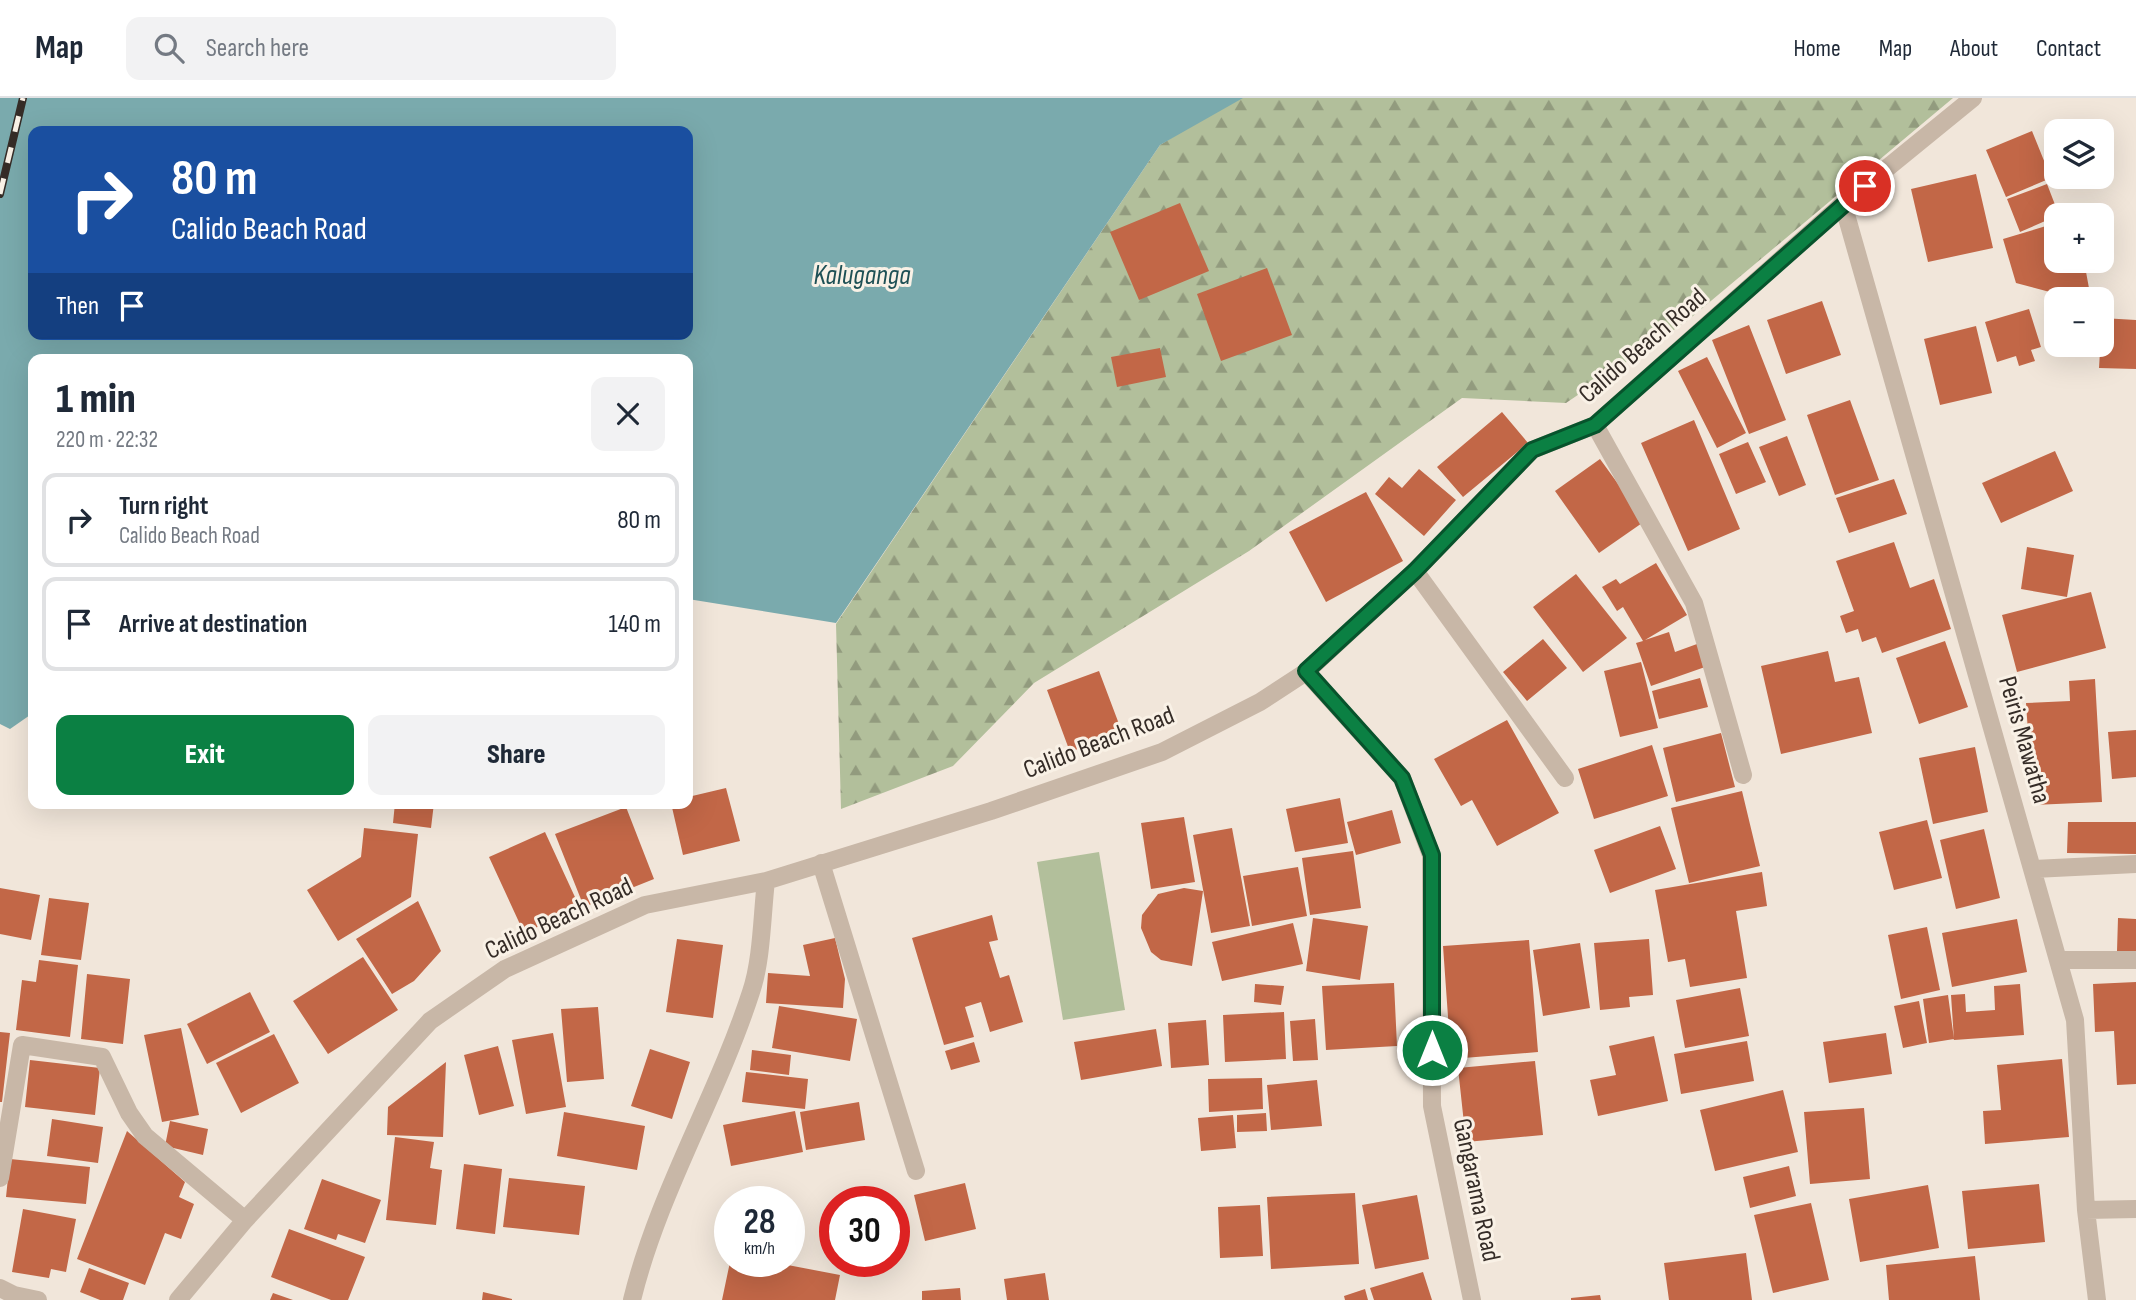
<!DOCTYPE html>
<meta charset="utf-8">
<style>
:root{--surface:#fff;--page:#f2f2f3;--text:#1f2937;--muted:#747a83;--line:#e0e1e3;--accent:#0b8043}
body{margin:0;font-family:"Sofia Sans Condensed",sans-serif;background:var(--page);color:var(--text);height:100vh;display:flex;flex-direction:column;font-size:26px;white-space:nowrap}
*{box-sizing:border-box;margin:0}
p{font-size:23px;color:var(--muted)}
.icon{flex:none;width:38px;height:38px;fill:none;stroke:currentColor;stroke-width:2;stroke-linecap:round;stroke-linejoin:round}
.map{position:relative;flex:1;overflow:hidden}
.sheet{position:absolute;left:28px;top:256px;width:665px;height:455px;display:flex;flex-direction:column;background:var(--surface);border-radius:14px;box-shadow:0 7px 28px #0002}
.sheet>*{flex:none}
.guide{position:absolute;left:28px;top:28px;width:665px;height:214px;border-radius:14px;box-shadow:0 7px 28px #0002;background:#1a4fa0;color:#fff;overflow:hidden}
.buttons{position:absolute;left:2044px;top:21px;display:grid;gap:14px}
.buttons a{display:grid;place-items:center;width:70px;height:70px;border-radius:14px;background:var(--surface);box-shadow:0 7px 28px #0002;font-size:35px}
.speed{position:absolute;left:714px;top:1088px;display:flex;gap:14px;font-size:35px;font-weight:700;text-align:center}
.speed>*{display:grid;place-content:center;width:91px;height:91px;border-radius:50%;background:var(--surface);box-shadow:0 7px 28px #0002;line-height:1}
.speed small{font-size:18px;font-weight:400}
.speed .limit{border:10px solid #d22;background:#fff;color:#111}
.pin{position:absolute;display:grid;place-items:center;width:60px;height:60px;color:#fff;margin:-30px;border:4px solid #fff;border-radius:50%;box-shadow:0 2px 7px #0007}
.me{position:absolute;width:77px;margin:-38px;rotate:0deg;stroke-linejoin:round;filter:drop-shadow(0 0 5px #0008)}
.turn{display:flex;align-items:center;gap:24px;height:147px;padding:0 28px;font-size:32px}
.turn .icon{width:91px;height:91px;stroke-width:2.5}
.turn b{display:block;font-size:49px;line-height:60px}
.then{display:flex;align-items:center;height:66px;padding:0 28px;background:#0003;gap:14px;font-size:26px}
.round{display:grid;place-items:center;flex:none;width:74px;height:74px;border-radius:14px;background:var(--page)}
.summary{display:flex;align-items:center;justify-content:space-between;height:119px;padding:0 28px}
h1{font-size:42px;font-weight:800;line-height:52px}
.primary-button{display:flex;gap:14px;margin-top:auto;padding:14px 28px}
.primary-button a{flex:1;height:80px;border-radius:14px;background:var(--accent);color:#fff;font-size:28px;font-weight:800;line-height:80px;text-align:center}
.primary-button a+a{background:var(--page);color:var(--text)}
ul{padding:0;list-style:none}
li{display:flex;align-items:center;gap:21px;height:94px;margin:0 14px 10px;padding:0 14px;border:4px solid var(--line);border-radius:14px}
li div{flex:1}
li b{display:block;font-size:26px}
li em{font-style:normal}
header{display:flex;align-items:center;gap:42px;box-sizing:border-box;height:98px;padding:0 35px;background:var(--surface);border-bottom:2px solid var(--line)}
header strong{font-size:33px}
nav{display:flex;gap:38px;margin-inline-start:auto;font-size:24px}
.search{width:490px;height:63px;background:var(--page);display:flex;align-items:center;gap:18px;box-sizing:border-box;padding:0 24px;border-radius:14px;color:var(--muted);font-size:26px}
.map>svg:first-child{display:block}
.forest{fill:url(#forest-firs)}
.pitch{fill:#b2bf9b}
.water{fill:#7aaaad;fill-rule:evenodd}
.building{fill:#c26747}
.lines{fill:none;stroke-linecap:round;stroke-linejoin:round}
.street{stroke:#c8b7a7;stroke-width:18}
.rail-casing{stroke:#352c27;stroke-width:8}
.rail{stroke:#f9f1e6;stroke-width:5;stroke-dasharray:16;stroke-linecap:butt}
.route-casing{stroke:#07532c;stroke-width:18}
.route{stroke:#0b8043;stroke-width:12}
.labels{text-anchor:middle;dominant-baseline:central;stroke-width:6;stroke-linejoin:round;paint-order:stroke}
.street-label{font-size:26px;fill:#352c27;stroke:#f9f1e6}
.water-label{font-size:28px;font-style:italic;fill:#1e5055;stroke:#f9f1e6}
</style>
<header>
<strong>Map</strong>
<div class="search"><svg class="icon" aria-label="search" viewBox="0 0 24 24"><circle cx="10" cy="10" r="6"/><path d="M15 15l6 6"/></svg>Search here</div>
<nav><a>Home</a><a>Map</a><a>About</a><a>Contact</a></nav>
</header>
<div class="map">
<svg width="2136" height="1202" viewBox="0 0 2136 1202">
<defs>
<pattern id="forest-firs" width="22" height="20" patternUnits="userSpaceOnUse" patternTransform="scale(1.75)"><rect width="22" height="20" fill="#b2bf9b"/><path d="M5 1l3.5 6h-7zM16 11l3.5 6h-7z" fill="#929b7e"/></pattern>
</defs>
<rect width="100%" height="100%" fill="#f1e6da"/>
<path class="forest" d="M1235,0H1953L1687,223L1566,305L1462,300L1249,453L1034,585L953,668L841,711L836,526L1160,47Z"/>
<path class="pitch" d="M1099,754L1125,912L1063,922L1037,764Z"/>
<path class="water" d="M0,0H1243L1160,47L836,525L688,501V261H33V615L10,631L0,626ZM33,33H688V236H33Z"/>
<path class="building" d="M2032,33L2051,80L2006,99L1986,52Z
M1976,76L1993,150L1928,164L1911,91Z
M2047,86L2059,117L2020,134L2007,101Z
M1180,105L1209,173L1139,202L1110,134Z
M2056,125V163H2084L2091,201H2076L2016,185L2003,141Z
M1267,170L1292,237L1221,263L1197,196Z
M1822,203L1841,257L1786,276L1767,222Z
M2029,211L2041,249L2031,252L2035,263L2019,268L2016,258L1997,264L1985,224Z
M2102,220L2136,222V271L2099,270Z
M1749,227L1786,322L1749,336L1712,242Z
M1976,228L1992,295L1940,307L1924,241Z
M1160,250L1166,279L1117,289L1111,259Z
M1707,259L1746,335L1717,350L1678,273Z
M1850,302L1879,382L1835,397L1807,317Z
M1502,314L1528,345L1463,399L1437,369Z
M1694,322L1740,431L1688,453L1641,345Z
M1787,338L1806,387L1779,398L1759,349Z
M1748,344L1766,384L1736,396L1719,356Z
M2055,353L2073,393L2001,425L1982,385Z
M1600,361L1645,423L1599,455L1555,393Z
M1419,371L1456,402L1424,438L1375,396L1389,379L1402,390Z
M1894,381L1907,416L1849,435L1836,400Z
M1366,394L1403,463L1326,504L1289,434Z
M1894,444L1910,490L1934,481L1951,531L1882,555L1876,539L1862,544L1858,531L1846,535L1840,518L1854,513L1836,463Z
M2027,449L2074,457L2067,499L2021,491Z
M1656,465L1687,517L1645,542L1669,534L1675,554L1697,546L1705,569L1651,588L1636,545L1643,543L1623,509L1617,513L1602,489L1616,481L1620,486Z
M1576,476L1627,540L1583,574L1533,509Z
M2091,494L2106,550L2017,574L2002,517Z
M1543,541L1567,570L1527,603L1503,574Z
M1945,543L1968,609L1919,626L1896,560Z
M1828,553L1835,584L1859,579L1872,635L1781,656L1761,568Z
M1641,564L1658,630L1620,639L1604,573Z
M1099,573L1122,634L1070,654L1047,592Z
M1700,580L1708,609L1659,621L1652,593Z
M2095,581L2102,704L2033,707L2026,605L2070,603L2069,583Z
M1507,622L1559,715L1497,748L1472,702L1461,708L1434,661Z
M2136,632V679L2112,681L2108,634Z
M1721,635L1735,689L1676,704L1663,650Z
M1652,647L1668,698L1594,721L1578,671Z
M1975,649L1988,714L1933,726L1919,660Z
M726,690L740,743L683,757L671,705H688V699Z
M1742,693L1760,768L1689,785L1671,710Z
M1340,700L1348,745L1295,754L1286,711Z
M395,705H434L431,730L393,725Z
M626,709L654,781L584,809L555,736Z
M1392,712L1401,745L1356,757L1347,724Z
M1184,719L1195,784L1151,791L1141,725Z
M1927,722L1942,780L1894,792L1879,734Z
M2068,724H2136V756L2067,755Z
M1660,728L1676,771L1610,795L1594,752Z
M364,730L418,736L411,799L338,843L307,792L361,759Z
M1232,730L1250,828L1211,835L1193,737Z
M1984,731L2000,800L1956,811L1940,742Z
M545,734L580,810L524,835L489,759Z
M1353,753L1361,810L1310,817L1302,760Z
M1298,769L1307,818L1252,828L1243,778Z
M1762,774L1767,808L1736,813L1747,880L1690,889L1685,861L1668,864L1655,792Z
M0,790L40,797L31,842L0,836Z
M1184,790L1203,793L1192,868L1161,862L1151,854L1141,830L1142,817L1158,796Z
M49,800L89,805L81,862L41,857Z
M418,803L441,853L414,883L392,896L356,841Z
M992,817L998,842L989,844L1000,880L1009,877L1023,924L990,934L981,904L965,909L974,939L944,947L912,840Z
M1313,820L1368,828L1360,882L1306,873Z
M2118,820L2136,821V854L2117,853Z
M2017,821L2027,874L1952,889L1942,835Z
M1293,825L1303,866L1222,883L1212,844Z
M1927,829L1940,892L1901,901L1888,837Z
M835,840L845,881L843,910L766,905L768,875L810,878L803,847Z
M677,841L723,847L713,920L666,914Z
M1649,841L1653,897L1629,899L1630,909L1600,912L1594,845Z
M1529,842L1538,954L1451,961L1443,848Z
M1580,845L1590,910L1543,918L1533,852Z
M363,859L398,912L328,956L293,903Z
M39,862L78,867L70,939L16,932L22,882L36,884Z
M87,876L130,881L123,946L81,941Z
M2136,884V986L2117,987L2114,933L2095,934L2093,886Z
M1394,885L1397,948L1326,952L1322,888Z
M1255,886L1284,888L1281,907L1254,904Z
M2020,886L2024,937L1954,942L1951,897L1965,896L1966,914L1995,912L1994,888Z
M1740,890L1749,938L1685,950L1676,902Z
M250,894L270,934L207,966L187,926Z
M1948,897L1954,941L1929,945L1923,901Z
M1919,903L1927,945L1903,950L1894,908Z
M779,908L857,921L850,963L772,950Z
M598,909L604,981L567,984L561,911Z
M1284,914L1286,961L1225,964L1223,917Z
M1315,921L1318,962L1293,963L1290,923Z
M1206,922L1209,967L1171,970L1168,925Z
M181,930L199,1017L162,1024L144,937Z
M1156,931L1162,968L1081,982L1074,944Z
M0,934L10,935L2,1004H0Z
M553,935L566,1009L526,1016L512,942Z
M1886,935L1892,976L1829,985L1823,944Z
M274,936L299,985L241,1015L216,965Z
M1654,938L1668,1003L1598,1018L1590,982L1616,977L1609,948Z
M1747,943L1754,983L1681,996L1674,956Z
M974,944L980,964L951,972L945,953Z
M498,948L514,1008L479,1017L464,957Z
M650,951L690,964L672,1021L631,1008Z
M752,952L791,957L789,977L750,972Z
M2062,961L2069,1039L1985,1046L1983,1013L2001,1012L1997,967Z
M30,962L100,970L95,1017L25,1009Z
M1535,963L1543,1037L1466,1044L1458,970Z
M446,964L443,1039L387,1037L388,1009Z
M746,974L808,981L805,1011L742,1004Z
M1262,980L1263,1011L1209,1014L1208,981Z
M1317,982L1322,1028L1271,1032L1267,987Z
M1783,992L1798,1054L1715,1073L1700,1012Z
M859,1004L865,1042L806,1052L800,1014Z
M1864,1010L1870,1081L1810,1086L1804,1014Z
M795,1013L803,1054L731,1068L723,1027Z
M564,1014L645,1028L637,1072L557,1058Z
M1266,1015L1267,1033L1237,1034V1017Z
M1233,1017L1236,1050L1201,1053L1198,1020Z
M52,1021L103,1029L98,1065L47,1058Z
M170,1023L208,1031L203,1057L165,1048Z
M127,1033L185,1084L179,1099L194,1106L181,1141L165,1135L145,1187L77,1161Z
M395,1039L434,1044L430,1070L442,1072L436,1127L386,1122Z
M10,1061L90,1069L86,1106L6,1099Z
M464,1066L502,1071L495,1136L456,1131Z
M1789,1068L1796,1098L1750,1110L1743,1079Z
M509,1080L585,1088L579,1137L503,1129Z
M322,1081L381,1102L365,1145L338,1136L336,1142L304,1131Z
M965,1085L976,1131L925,1143L914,1097Z
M2039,1086L2045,1144L1968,1151L1962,1093Z
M1928,1087L1939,1150L1860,1164L1849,1101Z
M1355,1095L1359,1166L1271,1171L1267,1099Z
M1417,1097L1429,1161L1375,1171L1362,1107Z
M1811,1105L1829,1182L1773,1195L1754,1117Z
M1260,1107L1263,1158L1220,1160L1218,1109Z
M23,1111L76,1121L66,1174L51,1171L49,1180L12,1174Z
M289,1131L365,1159L348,1202H331L271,1179Z
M1746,1155L1752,1202H1669L1664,1165Z
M1975,1158L1980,1202H1889L1886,1167Z
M730,1164H772L840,1177L835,1202H722Z
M89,1170L129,1185L123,1202H100L80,1194Z
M1423,1174L1432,1202H1374L1370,1190Z
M1045,1175L1049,1202H1007L1004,1181Z
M960,1190L961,1202H922V1193Z
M1365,1191L1368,1202H1345L1344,1198Z
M483,1194L512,1201V1202H482Z
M273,1195L293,1202H270Z
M1600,1197L1601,1202H1571V1200Z"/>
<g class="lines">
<path class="street" d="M1843,106L2075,922L2086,1112L2097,1202
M1595,327L1694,505L1743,677
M1415,473L1565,680
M1306,574L1402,680L1431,757L1432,1008L1472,1202
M821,765L916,1073
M2034,771L2136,766
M2058,862H2136
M0,1080L22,947L102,959L129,1015L145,1038L245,1122
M2086,1112L2136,1111
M0,1190L14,1197L38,1202
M178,1202L245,1122L430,923L505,871L645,807L766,783L991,713L1162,654L1260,604L1306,574L1415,473L1532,352L1595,327L1843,106L1973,0
M632,1202C658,1095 717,999 751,894C762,862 762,816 766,783"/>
<defs>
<path id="rail" d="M0,96L23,0"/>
</defs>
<use href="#rail" class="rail-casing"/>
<use href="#rail" class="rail"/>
</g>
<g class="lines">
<defs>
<path id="route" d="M1432,952V757L1402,680L1306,573L1415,473L1532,352L1595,327L1865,88"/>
</defs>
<use href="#route" class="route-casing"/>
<use href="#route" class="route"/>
</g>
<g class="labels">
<g class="street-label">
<text transform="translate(1643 248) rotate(-41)">Calido Beach Road</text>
<text transform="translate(2024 642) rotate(74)">Peiris Mawatha</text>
<text transform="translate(1099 645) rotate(-21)">Calido Beach Road</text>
<text transform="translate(559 821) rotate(-25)">Calido Beach Road</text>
<text transform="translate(1476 1092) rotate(78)">Gangarama Road</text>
</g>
<g class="water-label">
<text x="862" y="177">Kaluganga</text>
</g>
</g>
</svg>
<div class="buttons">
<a><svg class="icon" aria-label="layers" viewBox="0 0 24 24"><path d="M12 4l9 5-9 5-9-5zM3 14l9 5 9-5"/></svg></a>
<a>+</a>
<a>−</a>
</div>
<div class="speed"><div>28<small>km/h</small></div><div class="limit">30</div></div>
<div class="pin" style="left:1865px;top:88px;background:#d93025"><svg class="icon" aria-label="arrive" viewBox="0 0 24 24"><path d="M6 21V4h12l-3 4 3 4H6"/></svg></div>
<svg class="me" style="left:1432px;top:952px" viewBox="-20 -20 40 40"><circle r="17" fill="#0b8043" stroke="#fff" stroke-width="3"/><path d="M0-11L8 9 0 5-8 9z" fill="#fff"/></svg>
<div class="guide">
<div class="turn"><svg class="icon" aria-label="right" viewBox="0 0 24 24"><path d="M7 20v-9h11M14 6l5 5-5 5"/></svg><div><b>80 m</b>Calido Beach Road</div></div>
<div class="then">Then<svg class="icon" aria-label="arrive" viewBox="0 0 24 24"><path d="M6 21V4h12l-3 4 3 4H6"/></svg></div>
</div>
<section class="sheet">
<div class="summary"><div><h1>1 min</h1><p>220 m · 22:32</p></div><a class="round"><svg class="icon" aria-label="close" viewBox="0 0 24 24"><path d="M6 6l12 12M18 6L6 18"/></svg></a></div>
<ul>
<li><svg class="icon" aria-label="right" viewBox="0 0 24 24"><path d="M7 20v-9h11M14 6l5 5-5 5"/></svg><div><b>Turn right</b><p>Calido Beach Road</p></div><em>80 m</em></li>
<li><svg class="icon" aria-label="arrive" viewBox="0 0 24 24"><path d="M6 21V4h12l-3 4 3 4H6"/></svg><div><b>Arrive at destination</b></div><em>140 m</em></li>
</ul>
<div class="primary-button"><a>Exit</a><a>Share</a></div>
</section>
</div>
